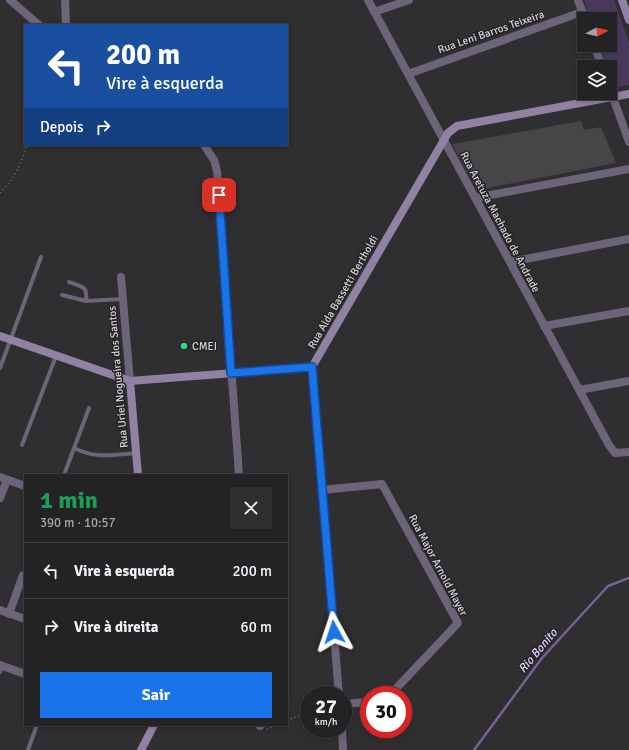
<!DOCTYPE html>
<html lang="pt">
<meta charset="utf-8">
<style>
:root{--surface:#232224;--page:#2f2f31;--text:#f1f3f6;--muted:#a3a4a6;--line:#403f41;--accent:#1a73e8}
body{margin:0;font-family:Signika,sans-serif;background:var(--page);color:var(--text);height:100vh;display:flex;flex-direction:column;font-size:15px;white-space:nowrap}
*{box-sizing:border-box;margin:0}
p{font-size:13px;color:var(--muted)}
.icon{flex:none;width:22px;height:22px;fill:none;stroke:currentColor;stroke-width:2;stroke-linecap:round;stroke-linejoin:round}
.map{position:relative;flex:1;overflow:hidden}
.details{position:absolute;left:24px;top:474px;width:264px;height:252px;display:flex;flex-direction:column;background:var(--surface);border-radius:0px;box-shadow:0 2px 6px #0003,0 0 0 1px var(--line)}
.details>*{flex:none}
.banner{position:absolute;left:24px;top:24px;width:264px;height:122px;border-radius:0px;box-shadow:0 2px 6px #0003,0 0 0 1px var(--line);background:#1a4fa0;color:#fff;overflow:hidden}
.needle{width:26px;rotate:83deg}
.buttons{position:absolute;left:577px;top:12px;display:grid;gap:8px}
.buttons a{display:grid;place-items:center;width:40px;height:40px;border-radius:0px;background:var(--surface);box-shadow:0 2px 6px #0003,0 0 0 1px var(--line);font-size:20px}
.speed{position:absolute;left:300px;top:686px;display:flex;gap:8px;font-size:20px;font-weight:700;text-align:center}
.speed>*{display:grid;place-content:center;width:52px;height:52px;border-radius:50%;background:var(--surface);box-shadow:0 2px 6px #0003,0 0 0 1px var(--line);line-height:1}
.speed small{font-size:10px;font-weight:400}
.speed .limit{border:6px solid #d22;background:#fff;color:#111}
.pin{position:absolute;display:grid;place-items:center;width:34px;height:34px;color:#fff;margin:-17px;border-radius:8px;box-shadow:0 2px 6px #0006}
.me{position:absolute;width:44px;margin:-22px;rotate:355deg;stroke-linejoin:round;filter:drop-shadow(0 0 3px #0008)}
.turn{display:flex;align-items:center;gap:14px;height:84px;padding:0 16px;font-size:18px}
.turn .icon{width:52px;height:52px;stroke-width:2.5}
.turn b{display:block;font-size:28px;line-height:34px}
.then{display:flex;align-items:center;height:38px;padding:0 16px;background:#0003;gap:8px;font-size:15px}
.round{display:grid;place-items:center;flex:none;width:42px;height:42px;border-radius:0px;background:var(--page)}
.overview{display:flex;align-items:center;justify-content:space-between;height:68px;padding:0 16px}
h1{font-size:24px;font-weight:700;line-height:30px;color:#1e9e55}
.primary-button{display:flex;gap:8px;margin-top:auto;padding:8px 16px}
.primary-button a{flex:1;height:46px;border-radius:0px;background:var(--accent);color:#fff;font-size:16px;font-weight:700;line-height:46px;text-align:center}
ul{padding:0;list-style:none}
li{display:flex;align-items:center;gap:12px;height:56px;padding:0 16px;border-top:1px solid var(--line)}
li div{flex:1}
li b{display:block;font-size:15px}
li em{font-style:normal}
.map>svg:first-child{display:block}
.green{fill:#4a395d}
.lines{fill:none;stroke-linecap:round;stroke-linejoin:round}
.stream{stroke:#786292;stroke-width:2.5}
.building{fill:#464548}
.path{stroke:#737274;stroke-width:1.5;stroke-dasharray:1 3;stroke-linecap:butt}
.lane{stroke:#6d6479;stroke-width:4}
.street{stroke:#6d6479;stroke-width:8}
.secondary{stroke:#9182a3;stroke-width:8}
.route-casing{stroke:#114b97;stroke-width:10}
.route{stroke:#1a73e8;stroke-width:7}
.poi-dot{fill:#31d882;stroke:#252427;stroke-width:1.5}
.labels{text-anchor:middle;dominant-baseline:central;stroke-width:3;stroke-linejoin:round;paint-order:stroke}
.street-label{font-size:11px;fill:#d5d5d6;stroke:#252427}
.poi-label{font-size:11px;fill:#d5d5d6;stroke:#252427;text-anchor:start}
.water-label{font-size:12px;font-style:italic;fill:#e5d2fe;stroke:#252427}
</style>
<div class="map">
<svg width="629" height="750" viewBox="0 0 629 750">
<rect width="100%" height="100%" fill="#2f2e30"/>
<path class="green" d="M584,0H614L629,42V85L614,88L610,78V67H606L599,45H610V19H590Z"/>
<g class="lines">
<path class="stream" d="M474,750L542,658L608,586L629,578"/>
</g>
<path class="building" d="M581,121L584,130L601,127L616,163L477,190L452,144Z"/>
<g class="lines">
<path class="path" d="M0,193C14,179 21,164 27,145
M287,720L309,713
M267,729L278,725"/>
<path class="lane" d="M69,282C81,287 88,285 86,301
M62,295L86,301L122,299
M0,368L41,257
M22,445L56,356
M74,448C96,459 112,455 136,453
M64,475L89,408
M0,672L2,666
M28,750L37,725"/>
<path class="street" d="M10,0L39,25
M65,0L66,25
M368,0L609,445L615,453L629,452
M578,0L585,19
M374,12L409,0
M594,45L602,67
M408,74L582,12
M610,89L629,142
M204,145L214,160L217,171L239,475
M475,198L629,169
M510,262L629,239
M121,277L130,381
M544,326L629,311
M312,367L339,695
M579,390L629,381
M0,477L25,486
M322,490L382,484L458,623L390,695
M0,498L7,480
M0,610L25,619
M9,614L23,575
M0,665L25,674
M343,704L369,702
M260,725V726
M342,729L343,750"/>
<path class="secondary" d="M622,0L629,20
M0,336L130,381L312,367L448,133L457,126L629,94
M130,381L138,475
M141,750L154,725"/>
</g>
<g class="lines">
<defs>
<path id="route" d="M219,195L231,373L312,367L334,632"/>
</defs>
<use href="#route" class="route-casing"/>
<use href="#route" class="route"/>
</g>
<circle class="poi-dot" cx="184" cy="346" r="4"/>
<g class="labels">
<g class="street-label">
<text transform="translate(491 32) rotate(-19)">Rua Leni Barros Teixeira</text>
<text transform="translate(500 222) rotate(62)">Rua Aretuza Machado de Andrade</text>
<text transform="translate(343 292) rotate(-60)">Rua Alda Bassetti Bertholdi</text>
<text transform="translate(118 377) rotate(-95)">Rua Uriel Nogueira dos Santos</text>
<text transform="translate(438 565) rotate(62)">Rua Major Arnold Mayer</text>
</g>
<g class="poi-label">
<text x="192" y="346">CMEI</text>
</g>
<g class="water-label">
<text transform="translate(538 651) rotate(-50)">Rio Bonito</text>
</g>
</g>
</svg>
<div class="buttons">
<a><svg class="needle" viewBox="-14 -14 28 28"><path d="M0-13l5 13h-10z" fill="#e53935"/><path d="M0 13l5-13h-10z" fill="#a3a4a6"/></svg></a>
<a><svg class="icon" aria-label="layers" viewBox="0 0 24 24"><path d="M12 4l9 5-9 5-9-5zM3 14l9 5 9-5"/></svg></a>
</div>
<div class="speed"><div>27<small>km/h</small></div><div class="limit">30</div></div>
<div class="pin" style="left:219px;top:195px;background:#d93025"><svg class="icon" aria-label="arrive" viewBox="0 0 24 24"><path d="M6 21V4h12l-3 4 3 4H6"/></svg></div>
<svg class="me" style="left:334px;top:632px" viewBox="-20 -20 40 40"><path d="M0-17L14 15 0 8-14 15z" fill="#1a73e8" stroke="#fff" stroke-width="4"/></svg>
<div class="banner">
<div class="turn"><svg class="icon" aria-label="left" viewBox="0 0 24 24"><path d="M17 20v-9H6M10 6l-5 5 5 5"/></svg><div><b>200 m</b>Vire à esquerda</div></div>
<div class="then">Depois<svg class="icon" aria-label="right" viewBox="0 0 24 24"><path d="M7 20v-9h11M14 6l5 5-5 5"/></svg></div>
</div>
<section class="details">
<div class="overview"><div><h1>1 min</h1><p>390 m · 10:57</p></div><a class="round"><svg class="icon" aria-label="close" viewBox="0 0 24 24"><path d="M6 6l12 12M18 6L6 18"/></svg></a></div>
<ul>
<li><svg class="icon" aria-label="left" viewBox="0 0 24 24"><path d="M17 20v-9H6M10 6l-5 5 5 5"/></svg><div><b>Vire à esquerda</b></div><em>200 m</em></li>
<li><svg class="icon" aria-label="right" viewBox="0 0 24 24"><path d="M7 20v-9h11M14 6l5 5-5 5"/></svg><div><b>Vire à direita</b></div><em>60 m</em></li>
</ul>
<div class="primary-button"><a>Sair</a></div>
</section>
</div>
